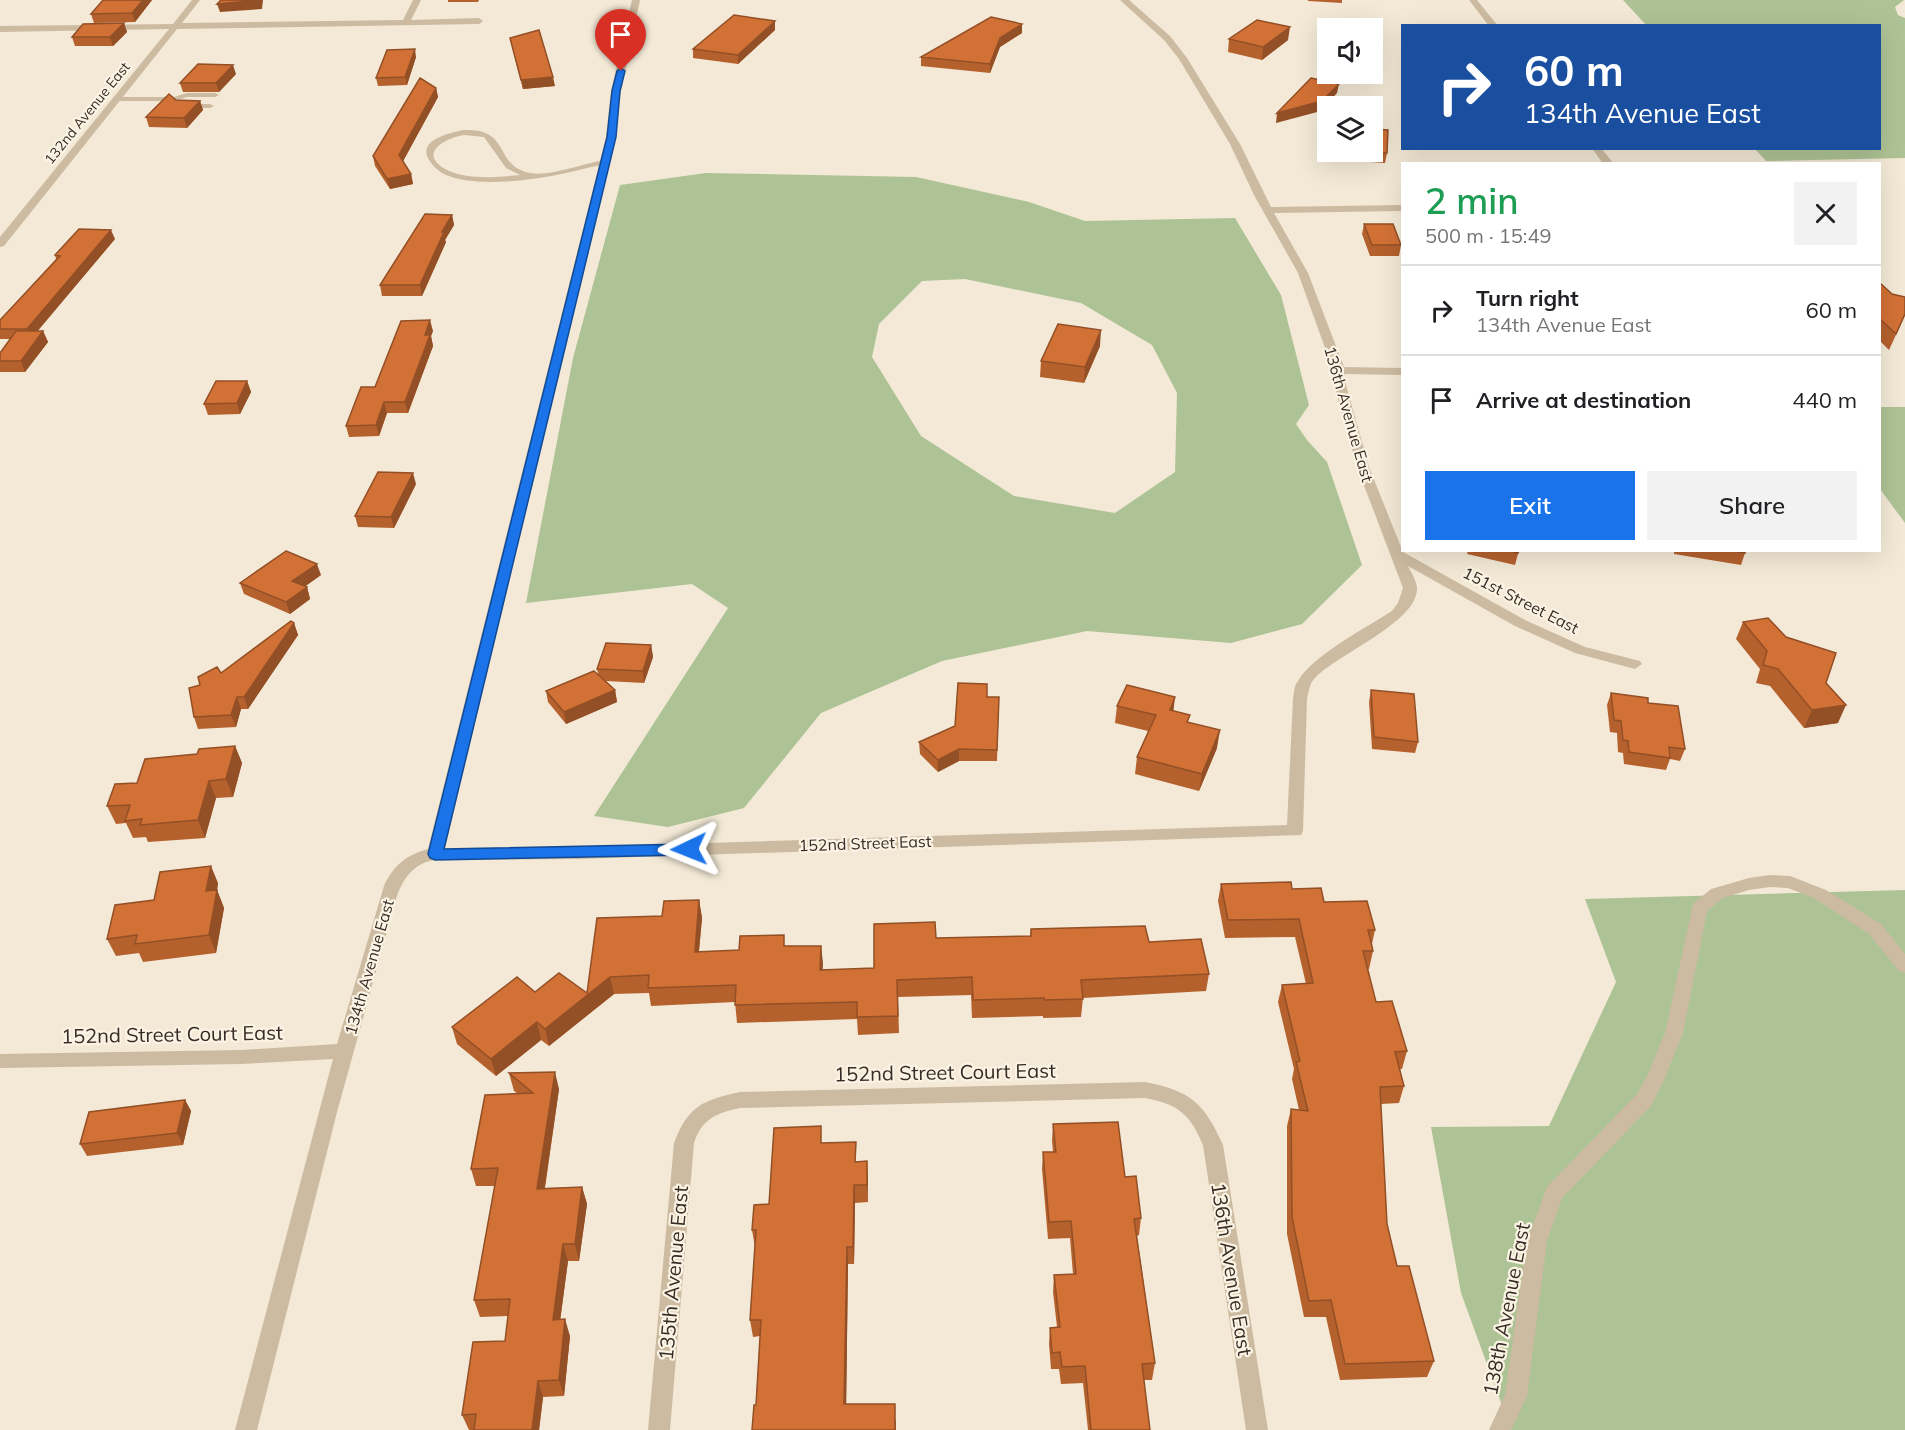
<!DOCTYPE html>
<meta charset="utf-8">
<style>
:root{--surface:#fff;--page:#f2f2f2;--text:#202124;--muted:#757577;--line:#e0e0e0;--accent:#1a73e8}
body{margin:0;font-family:Mulish,sans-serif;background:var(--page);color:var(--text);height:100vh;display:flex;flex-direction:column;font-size:22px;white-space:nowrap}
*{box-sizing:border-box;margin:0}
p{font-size:20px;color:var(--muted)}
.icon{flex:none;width:33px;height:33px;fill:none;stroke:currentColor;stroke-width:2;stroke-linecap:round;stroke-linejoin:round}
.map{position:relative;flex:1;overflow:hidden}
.panel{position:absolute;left:1401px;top:162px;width:480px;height:390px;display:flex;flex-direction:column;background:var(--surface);border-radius:0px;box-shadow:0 6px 24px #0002}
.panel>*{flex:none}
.top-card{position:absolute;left:1401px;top:24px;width:480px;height:126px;border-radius:0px;box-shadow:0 6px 24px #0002;background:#1a4fa0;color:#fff;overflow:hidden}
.fabs{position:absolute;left:1317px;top:18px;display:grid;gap:12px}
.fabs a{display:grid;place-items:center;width:66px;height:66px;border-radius:0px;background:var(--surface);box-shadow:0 6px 24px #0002;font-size:30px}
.pin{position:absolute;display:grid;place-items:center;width:51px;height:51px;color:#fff;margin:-62px -26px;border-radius:50% 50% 50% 0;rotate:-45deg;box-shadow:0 0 6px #0007}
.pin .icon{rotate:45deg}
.me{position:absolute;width:66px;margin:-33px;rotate:268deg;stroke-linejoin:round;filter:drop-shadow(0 0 4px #0008)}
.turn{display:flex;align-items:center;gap:21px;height:126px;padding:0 24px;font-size:27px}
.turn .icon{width:78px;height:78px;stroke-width:2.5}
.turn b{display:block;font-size:42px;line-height:51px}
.round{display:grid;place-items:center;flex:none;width:63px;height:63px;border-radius:0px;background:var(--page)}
.headline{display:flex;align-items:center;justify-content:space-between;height:102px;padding:0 24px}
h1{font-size:36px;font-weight:600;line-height:45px;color:#1e9e55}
.cta{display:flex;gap:12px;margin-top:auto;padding:12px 24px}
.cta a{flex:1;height:69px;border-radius:0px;background:var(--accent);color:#fff;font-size:24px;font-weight:600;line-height:69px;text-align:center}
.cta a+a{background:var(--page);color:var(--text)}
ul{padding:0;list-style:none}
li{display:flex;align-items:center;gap:18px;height:90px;padding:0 24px;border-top:2px solid var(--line)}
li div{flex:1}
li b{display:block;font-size:22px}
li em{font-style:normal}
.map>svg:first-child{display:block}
.green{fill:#aec395;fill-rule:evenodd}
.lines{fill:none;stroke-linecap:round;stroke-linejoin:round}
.service{fill:#ccbba1;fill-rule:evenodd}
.minor{fill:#ccbba1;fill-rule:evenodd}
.wall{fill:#b5612e}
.shaded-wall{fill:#934f26}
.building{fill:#d27136;stroke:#934f26;stroke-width:1.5}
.route{fill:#1a73e8;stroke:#114b97;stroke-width:1.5}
.labels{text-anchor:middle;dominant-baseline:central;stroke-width:4.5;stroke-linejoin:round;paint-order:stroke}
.far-street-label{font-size:14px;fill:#362c25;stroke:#fbf3e3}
.street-label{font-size:16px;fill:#362c25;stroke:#fbf3e3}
.near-street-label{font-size:20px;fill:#362c25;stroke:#fbf3e3}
</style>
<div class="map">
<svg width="1905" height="1430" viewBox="0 0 1905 1430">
<rect width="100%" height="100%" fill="#f3e9d6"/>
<path class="green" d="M1623,0H1904L1895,7L1898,15L1905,18V158L1766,161L1755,149L1880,148V26L1646,25Z
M706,173L916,177L1029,202L1085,221L1235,218L1281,295L1309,405L1296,424L1307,440L1327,462L1362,565L1302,624L1231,643L1087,631L942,661L821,713L744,808L668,827L594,816L728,608L692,584L526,603L573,358L620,185ZM965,279L1081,303L1152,345L1177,393L1175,472L1115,513L1014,496L921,436L872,357L879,324L922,281Z
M1880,407H1905V523L1880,489Z
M1905,890V1430H1511L1461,1293L1431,1127L1549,1126L1616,982L1585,899Z"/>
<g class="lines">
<path class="service" d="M187,93H215L219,95L215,97H187L174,101H116L112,99L116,97H174Z
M185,104H210L214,106L210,108H185Z
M464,130C512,128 493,166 530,173C549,177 585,163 605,160L609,162C603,166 594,166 587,168C551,178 476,191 442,173C437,170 433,166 429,160C417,140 449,133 464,130ZM464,135L484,137L506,168L520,175C498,177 470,180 449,171C417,156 441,139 464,135Z"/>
<path class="minor" d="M192,0H200L182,23L403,20L413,0H421L411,20L479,18L483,21L479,24L177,29L4,246L0,247V237L169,29L0,32V26L173,24Z
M632,0H640L621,91L616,137L445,848L579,847L1287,825L1293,699C1294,693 1294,686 1298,681C1313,655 1366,628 1392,611L1398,603L1403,588L1357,467L1334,385L1333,370L1298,273L1254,195L1230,144L1179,59L1164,40L1120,0H1129L1170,36L1187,58L1240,144L1271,207L1402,205V211L1274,213L1308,273L1344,367L1402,368V375L1345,374L1346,385L1369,467L1403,552L1525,620L1585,647L1640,661L1642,664L1635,669L1575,653L1515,626L1408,566C1411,572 1417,582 1417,588C1418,622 1337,654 1315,678C1309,684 1309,691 1307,699L1303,831L1301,835L579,859L435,860C413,863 402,880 396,899L337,1112L257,1430H235L333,1059L241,1064L0,1068V1054L241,1050L337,1044L384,886C393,866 406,855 428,849L606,137L611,91Z
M1469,0H1477L1498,26H1489Z
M1592,148H1601L1614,164H1603Z
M1770,875L1790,876L1826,890L1881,924L1905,954V973L1899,971L1869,934L1814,898L1788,888L1770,887L1749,890L1723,898L1707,911L1683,1033L1664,1080L1651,1106L1562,1198L1547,1241L1527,1396L1511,1430H1489L1505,1395L1527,1241L1547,1187L1637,1094L1648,1074L1665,1033L1693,904L1711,889L1749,878Z
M1145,1082C1191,1091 1204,1103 1223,1145L1268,1430H1246L1203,1145C1190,1114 1178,1104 1145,1098L740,1108C716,1113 702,1119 694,1143L670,1430H648L674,1143C688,1106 703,1100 740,1092Z"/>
</g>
<path class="wall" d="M152,0L135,22L94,23L91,14Z
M448,0H479L478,2H448Z
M1308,0H1342V3L1308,1Z
M124,23L127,32L113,46H75L72,37Z
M1022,24V33L1000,47L990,73L921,66V57Z
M775,30L738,64L693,58V49Z
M510,38L555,86L523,89Z
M1229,39L1288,40L1262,60L1228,52Z
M416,57L407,85L378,86L376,78Z
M236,74L219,92H183L180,83Z
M436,88L438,97L403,161L411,174L413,184L390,189L375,166L373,156Z
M176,100L200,101L203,110L187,128L149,127L146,117Z
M1356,152H1372L1387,153L1385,163L1355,161Z
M452,215L454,225L445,240L446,242L422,296H382L380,285Z
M1364,224L1401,245L1399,256H1370L1362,234Z
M115,239L37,331H43L48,342L25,372H0V353L11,339H0V320L56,259L55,255Z
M1880,283L1905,315L1889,350L1880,341Z
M433,331L431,336L433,346L408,413H387L379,436L349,437L346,426L375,387Z
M1100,346L1084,383L1040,377L1041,361Z
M247,381L251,392L240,414L208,415L204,404Z
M416,484L394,528L358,527L355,516Z
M1468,550H1519L1515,565L1467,554Z
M1674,550H1745V553L1741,565L1674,554Z
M321,575L305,586L307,587L310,599L290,614L244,594L240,583Z
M1743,622L1826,683L1838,723L1804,728L1770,686L1756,683L1760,669L1736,639Z
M294,623L298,635L248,709H241L236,727L198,729L194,717L200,685L221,673Z
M651,645L653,657L644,683L606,681L615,690L617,702L566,724L548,702L546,691L598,674L597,669Z
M1371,690L1418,742L1415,753L1372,749L1369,702Z
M1611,693L1648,703L1685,749L1680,761L1670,759L1666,770L1624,764L1623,753L1618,752L1617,733L1610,732L1607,705Z
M987,697H999L997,761H959L938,772L920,754L919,742L955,726Z
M1117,706L1174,711L1189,723L1217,748L1199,791L1135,774L1137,757L1148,731L1115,723Z
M235,746L242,763L233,797L216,798L205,838L148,842L146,837L133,838L126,823L116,824L107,806L137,783L197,754Z
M218,883L217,890L224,908L216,953L143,962L139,953L116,956L107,939L154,900Z
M1221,884L1292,889L1324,902L1375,930L1372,944L1373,951L1369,969H1368L1376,1002L1407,1051L1402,1069H1400L1404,1086L1399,1103L1381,1104L1387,1224L1397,1266L1434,1361L1427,1377L1340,1380L1326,1317H1304L1287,1234V1126L1291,1109L1299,1110L1292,1079L1294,1069L1278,1002L1282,985L1306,984L1295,937L1225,938L1218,901Z
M699,900L702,918L699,952L739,950L786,946H821L822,970L874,968L936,938L1030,936L1031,929L1149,942L1209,974L1206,991L1083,998L1081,1017L1043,1018V1016L972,1018L971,995L898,997L899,1033L858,1035L857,1019L737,1023L735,1002L651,1006L649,993L614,994L549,1046L541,1040L496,1076L457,1044L452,1027L535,992L587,993L662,916Z
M509,1073L559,1089L545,1188L582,1187L587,1204L579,1261H568L560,1320L570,1336L564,1396L543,1397L539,1430H469L462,1415L505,1341L508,1316L480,1317L474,1300L495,1186H476L471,1169L517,1093L514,1091Z
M185,1100L191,1111L183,1145L87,1156L80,1144Z
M1053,1124L1125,1177L1141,1218L1139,1235L1137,1236L1155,1363L1152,1380H1144L1150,1430H1088L1083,1383L1061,1384L1059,1369H1051L1049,1344L1050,1328L1057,1327L1053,1292L1054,1275L1073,1274L1070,1238L1048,1239L1042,1169L1043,1152H1053L1052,1141Z
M823,1143L857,1162L867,1161L868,1202L855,1203L854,1264H848L846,1404L896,1420V1430H752L756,1405L760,1336L753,1337L750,1320L755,1247L752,1230L769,1204Z"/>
<path class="shaded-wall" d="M143,0H152L135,22L132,13Z
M260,0H263L262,9L220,12L217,4Z
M775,21V30L738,64V55Z
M124,23L127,32L113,46L110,37Z
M1022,24V33L1000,47L990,73V64L1000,38Z
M1290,27L1288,40L1262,60L1263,47Z
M415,49L416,57L407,85L405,77Z
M233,65L236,74L219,92L216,83Z
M553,77L555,86L523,89L521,80Z
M1339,84L1337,93L1321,111L1276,123L1277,113Z
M436,88L438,97L401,165L399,155Z
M200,101L203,110L187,128L184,118Z
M411,174L413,184L390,189L387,179Z
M452,215L454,225L445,240L446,242L422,296L420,285L442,232Z
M111,230L115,239L31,339L27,329Z
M430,320L433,331L431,336L433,346L408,413L405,402L425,335Z
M1101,330L1100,346L1084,383L1085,367Z
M43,331L48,342L25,372L21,361Z
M247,381L251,392L240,414L237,403Z
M384,402L387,413L379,436L376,425Z
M413,473L416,484L394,528L391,517Z
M317,564L321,575L296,593L292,581Z
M307,587L310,599L290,614L286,602Z
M294,623L298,635L248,709L244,697Z
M651,645L653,657L644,683L643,671Z
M615,690L617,702L566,724L564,712Z
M237,697L241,709L236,727L231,715Z
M1175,697L1173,715L1170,710Z
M1846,705L1838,723L1804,728L1812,710Z
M1220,730L1217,748L1199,791L1202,774Z
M235,746L242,763L233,797L226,779Z
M959,749V761L938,772V760Z
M209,781L216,798L205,838L198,820Z
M211,866L218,883L217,890L224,908L216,953L209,935L206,891Z
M699,900L702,918L697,970L695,952Z
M821,946L823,963L822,987L820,970Z
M610,977L614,994L549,1046L545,1029Z
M537,1022L541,1040L496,1076L491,1059Z
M555,1072L559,1089L542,1206L537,1189Z
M185,1100L191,1111L183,1145L177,1133Z
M867,1161L868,1178V1202L867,1185Z
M854,1185L855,1203L854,1264L853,1247Z
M582,1187L587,1204L579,1261L575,1244Z
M563,1244L568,1261L558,1337L553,1320Z
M847,1247L848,1264L846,1420L844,1404Z
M565,1319L570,1336L564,1396L559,1380Z
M538,1381L543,1397L539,1430H532Z"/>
<path class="building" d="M103,0H143L132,13L91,14Z
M221,0H260L217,4Z
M734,15L775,21L738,55L693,49Z
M991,17L1022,24L1000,38L990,64L921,57Z
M1257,20L1290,27L1263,47L1229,39Z
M124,23L110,37H72L83,24Z
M539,30L553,77L521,80L510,38Z
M415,49L405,77L376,78L387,50Z
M198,64L233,65L216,83H180Z
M420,78L436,88L399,155L411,174L387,179L373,156Z
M1311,78L1339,84L1322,101L1277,113Z
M169,94L176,100L200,101L184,118L146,117Z
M1372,129L1388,130L1387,153L1365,152H1372Z
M425,214L452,215L442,232H444L420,285H380Z
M1364,224H1393L1401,245H1372Z
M79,229L111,230L27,329H0V320L60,256L55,255Z
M1880,283L1892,294L1905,297V314L1896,334L1880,319Z
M430,320L425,335H430L405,402H384L376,425L346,426L361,387H375L401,321Z
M1058,324L1101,330L1085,367L1041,361Z
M16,331H43L21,361H0V353Z
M216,381H247L237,403L204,404Z
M378,472L413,473L391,517L355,516Z
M1506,550H1519L1518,553Z
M1728,550H1745V553Z
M286,551L317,564L292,581L307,587L286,602L240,583Z
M1768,618L1786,637L1836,653L1826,683L1846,705L1812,710L1778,669L1763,665L1767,651L1743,622Z
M291,621L294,623L244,697H237L231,715L194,717L189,688L200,685L198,677L217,667L221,673Z
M606,643L651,645L643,671L597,669Z
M594,671L615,690L564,712L546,691Z
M958,683L987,684V697H999L997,750L959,749L938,760L919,742L955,726Z
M1127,685L1175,697L1170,710L1190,715L1187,722L1220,730L1202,774L1137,757L1156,715L1117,706Z
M1371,690L1414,694L1418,742L1374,737Z
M1611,693L1648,698V703L1678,706L1685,749L1669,747L1670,758L1629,752L1628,741L1623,740L1621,721L1614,720Z
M235,746L226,779L209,781L198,820L140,825L142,819L125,821L130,805L107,806L115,784L137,783L145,759L197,754L199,749Z
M211,866L206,891L217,890L209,935L135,944L137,935L107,939L115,905L154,900L160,872Z
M1291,882L1292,889L1321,888L1324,902L1367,901L1375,930H1368L1373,951H1363L1376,1002L1392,1001L1407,1051L1395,1052L1404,1086L1380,1087L1387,1224L1397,1266H1409L1434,1361L1345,1364L1331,1300L1309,1301L1292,1217L1291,1109L1308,1111L1296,1062L1300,1061L1282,985L1313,983L1299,919L1228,920L1221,884Z
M699,900L695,952L739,950L740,936L784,935V946H821L820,970L874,968V924L935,922L936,938L1031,936V929L1145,926L1149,942L1201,939L1209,974L1081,980L1083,999L1044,1000V998L973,1000L972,977L897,980L898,1016L857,1017V1002L735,1005L736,985L648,988L649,975L610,977L545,1029L537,1022L491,1059L452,1027L517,977L535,992L559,973L587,993L597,918L662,916L664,901Z
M555,1072L537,1189L582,1187L575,1244H563L553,1320L565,1319L559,1380L538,1381L532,1430H474L476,1414L462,1415L473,1342L505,1341L510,1299L474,1300L498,1168L471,1169L485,1095L533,1093L509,1073Z
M185,1100L177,1133L80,1144L89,1112Z
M1118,1122L1125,1177L1136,1176L1141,1218L1134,1219L1155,1363L1142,1364L1150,1430H1091L1085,1366L1062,1367L1060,1352L1052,1353L1050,1328L1060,1327L1054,1275L1076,1274L1071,1221L1049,1222L1043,1152H1056L1053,1124Z
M821,1126V1143L856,1142L855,1162L867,1161V1185H854L853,1247H847L844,1404H895V1430H752L754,1405H756L761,1320H750L756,1230H752L754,1205L769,1204L774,1128Z"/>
<path class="route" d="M621,68L625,71L620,91L616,137L444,849L689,844L694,845L696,849L694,853L689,855L435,860L430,858L428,854L607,137L612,91L617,71Z"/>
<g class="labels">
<g class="far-street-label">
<text transform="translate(87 113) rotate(-51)">132nd Avenue East</text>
</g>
<g class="street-label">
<text transform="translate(1349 414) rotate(74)">136th Avenue East</text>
<text transform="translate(1521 600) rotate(27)">151st Street East</text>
<text transform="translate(865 843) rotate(-2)">152nd Street East</text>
<text transform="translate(369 967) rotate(-74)">134th Avenue East</text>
</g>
<g class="near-street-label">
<text transform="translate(172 1034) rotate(-1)">152nd Street Court East</text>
<text transform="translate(945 1072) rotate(-1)">152nd Street Court East</text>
<text transform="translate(1232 1269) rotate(81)">136th Avenue East</text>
<text transform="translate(673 1273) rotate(-85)">135th Avenue East</text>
<text transform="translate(1506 1309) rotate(-79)">138th Avenue East</text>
</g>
</g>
</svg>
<div class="fabs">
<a><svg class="icon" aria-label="sound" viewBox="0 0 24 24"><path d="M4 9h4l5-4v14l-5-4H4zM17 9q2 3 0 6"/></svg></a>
<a><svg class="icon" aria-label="layers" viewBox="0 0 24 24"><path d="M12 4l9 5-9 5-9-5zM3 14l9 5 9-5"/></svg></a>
</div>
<div class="pin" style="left:621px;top:71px;background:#d93025"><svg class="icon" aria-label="arrive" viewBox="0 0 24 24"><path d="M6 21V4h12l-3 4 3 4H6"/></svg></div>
<svg class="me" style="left:689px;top:849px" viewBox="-20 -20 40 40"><path d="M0-17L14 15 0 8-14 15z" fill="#1a73e8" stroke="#fff" stroke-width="4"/></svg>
<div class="top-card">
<div class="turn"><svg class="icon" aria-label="right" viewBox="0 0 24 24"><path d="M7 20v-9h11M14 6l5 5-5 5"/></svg><div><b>60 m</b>134th Avenue East</div></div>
</div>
<section class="panel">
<div class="headline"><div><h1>2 min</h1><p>500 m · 15:49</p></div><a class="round"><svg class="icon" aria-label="close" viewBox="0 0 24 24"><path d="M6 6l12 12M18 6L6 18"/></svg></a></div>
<ul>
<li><svg class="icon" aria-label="right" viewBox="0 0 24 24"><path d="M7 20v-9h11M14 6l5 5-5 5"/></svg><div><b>Turn right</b><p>134th Avenue East</p></div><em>60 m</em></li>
<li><svg class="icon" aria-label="arrive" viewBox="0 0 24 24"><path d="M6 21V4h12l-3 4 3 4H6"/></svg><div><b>Arrive at destination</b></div><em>440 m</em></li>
</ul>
<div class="cta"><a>Exit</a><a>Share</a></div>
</section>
</div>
